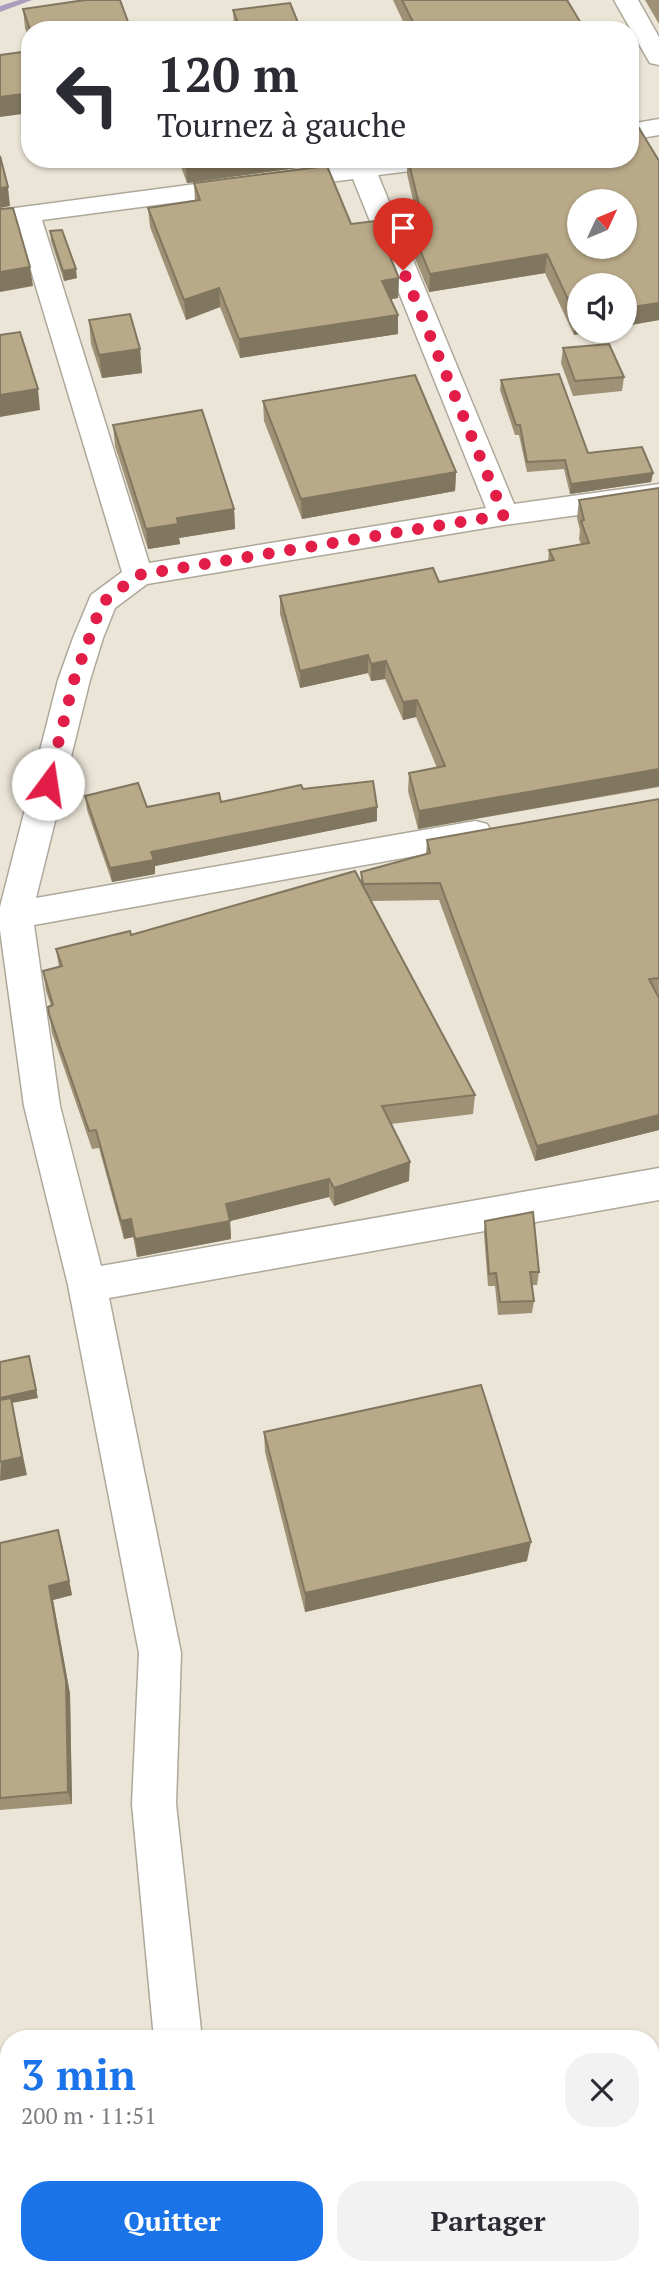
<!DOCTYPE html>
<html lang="fr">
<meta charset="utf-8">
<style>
:root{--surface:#fff;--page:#f2f2f3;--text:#2b2b33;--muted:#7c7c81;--accent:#1a73e8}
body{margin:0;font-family:"PT Serif",serif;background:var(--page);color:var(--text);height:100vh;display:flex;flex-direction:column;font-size:26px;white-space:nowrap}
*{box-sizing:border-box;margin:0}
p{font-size:23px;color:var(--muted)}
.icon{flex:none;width:38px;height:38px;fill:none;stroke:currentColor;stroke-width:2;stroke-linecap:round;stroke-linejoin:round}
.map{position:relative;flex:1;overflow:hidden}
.details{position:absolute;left:0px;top:2030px;width:660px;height:245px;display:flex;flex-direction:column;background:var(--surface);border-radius:28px 28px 0 0;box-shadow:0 2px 5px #0004}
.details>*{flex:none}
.top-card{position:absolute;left:21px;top:21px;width:618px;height:147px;border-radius:28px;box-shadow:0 2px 5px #0004;background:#fff;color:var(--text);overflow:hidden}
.needle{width:46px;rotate:46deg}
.fabs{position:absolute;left:567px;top:189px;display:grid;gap:14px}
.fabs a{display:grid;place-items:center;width:70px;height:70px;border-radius:50%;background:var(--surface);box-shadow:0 2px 5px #0004;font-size:35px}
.pin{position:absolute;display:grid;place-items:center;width:60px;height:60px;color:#fff;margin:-72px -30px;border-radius:50% 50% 50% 0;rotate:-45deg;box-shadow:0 0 7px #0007}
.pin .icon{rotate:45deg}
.me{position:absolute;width:77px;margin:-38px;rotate:14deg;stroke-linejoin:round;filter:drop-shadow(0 0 5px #0008)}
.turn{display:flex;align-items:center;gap:24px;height:147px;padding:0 21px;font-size:32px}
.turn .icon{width:91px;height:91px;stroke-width:2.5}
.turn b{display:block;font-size:49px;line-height:60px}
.round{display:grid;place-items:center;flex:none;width:74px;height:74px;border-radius:28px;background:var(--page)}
.overview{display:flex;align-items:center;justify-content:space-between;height:119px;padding:0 21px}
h1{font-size:42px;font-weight:600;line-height:52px;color:var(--accent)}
.cta{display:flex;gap:14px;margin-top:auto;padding:14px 21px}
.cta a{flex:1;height:80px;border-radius:28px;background:var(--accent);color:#fff;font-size:28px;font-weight:600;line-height:80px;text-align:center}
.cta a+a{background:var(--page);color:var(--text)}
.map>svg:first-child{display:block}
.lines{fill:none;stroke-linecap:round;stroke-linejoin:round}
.stream{fill:#ab9dbd;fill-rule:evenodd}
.minor-casing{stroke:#aea89b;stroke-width:3}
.minor{fill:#fff;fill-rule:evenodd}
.wall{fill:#9e9175}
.shaded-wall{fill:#81765f}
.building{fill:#b8a988;stroke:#81765f;stroke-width:2;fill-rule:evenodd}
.route{stroke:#e11d48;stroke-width:12;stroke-dasharray:0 21.6}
</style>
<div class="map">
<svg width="659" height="2275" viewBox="0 0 659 2275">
<rect width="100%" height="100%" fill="#ebe5d7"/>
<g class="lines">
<path class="stream" d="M19,0H32L0,12V6Z"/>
<defs>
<path id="minor" d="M614,0H638L659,37V65L650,63L647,58Z
M659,119V135L630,140V124Z
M384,159H456L452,164L443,167L378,175L514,504L659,484V504L504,525L147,584L115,608L103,638L90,680L36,898L475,821L487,824L492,833L487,842L475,845L34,925L60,1106L101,1266L659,1168V1200L109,1298L181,1653L176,1804L202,2039H154L132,1804L139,1653L68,1285L24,1106L0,930V907L58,680L73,638L91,595L122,572L17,224L0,226V210ZM353,179L486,508L149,563L42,220Z
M659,2190V2240L651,2241V2191Z
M199,2266H249V2275H199Z"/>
</defs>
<use href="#minor" class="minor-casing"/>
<use href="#minor" class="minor"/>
</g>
<path class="wall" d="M393,0H567L585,30H407Z
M645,0H659V24Z
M23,9L30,30V41L25,28Z
M233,10L301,30H234Z
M178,159H319V165L187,183Z
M407,159H630L659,161V320L625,326V285L574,335L545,273L429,292L406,237L407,218L417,217L407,174Z
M194,183L351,224L399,278L398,298L391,299L398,315V334L240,358L220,307L186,320L150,227L148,208L195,201Z
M50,231L77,278L64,281L51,241Z
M89,320L140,349L142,373L102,378L91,344Z
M563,348L624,377L622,391L573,396L561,363Z
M501,380L588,453L653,473L651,482L570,494L564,469L527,472L519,435H515L500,390Z
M263,401L456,472L455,491L302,519L264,421Z
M113,425L234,509L235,529L179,538L180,544L148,549L115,446Z
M659,488V787L418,829L408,791L409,773L437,768L416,717L403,720L385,679L371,681L368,673L300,688L280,614V596L439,582L548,562L549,550L581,544L579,539L580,530L577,518L579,500Z
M303,789L377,807V821L155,866V874L112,882L87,810L85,796L147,807L221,802Z
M659,799V995H657L659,998V1130L535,1161L439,900L371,901L475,1095L473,1114L391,1124L409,1181L334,1206L329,1197L230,1221L231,1239L137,1257L133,1237L124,1239L99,1148L92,1149L52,1033L48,1007L51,1006L46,991L43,971L59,967L56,949L131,935L361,883V872L426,854L427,840Z
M485,1221L539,1272L537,1285H532L534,1301L532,1313L498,1315L495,1286H488L484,1234Z
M264,1432L527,1561L305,1612L265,1452Z
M0,1543L62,1544L72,1595L53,1600L70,1694L72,1804L0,1810Z"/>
<path class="shaded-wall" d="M30,93V113L0,117V97Z
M185,159H319V165L187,183Z
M8,187L10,206L0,208V188Z
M547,254L545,273L429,292L430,274Z
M30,267L33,286L0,292V272Z
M76,269L77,278L64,281L63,271Z
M399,278L398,298L382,301V281Z
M219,288L220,307L186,320L184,300Z
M659,303V320L625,326V308Z
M398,315V334L240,358L239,339Z
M579,316V331H599L574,335L576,317Z
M140,349L142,373L102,378L99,355Z
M38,389L40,410L0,417V395Z
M456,472L455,491L302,519L301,499Z
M653,473L651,482L570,494L571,484Z
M234,509L235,529L179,538L180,544L148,549L146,529L177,518Z
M368,655V673L300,688V671Z
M386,661L385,679L371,681V664Z
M417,700L416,717L403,720V702Z
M659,769V786L418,829L419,811Z
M377,807V821L155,866V874L112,882L110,868L151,852Z
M659,1115V1130L535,1161L537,1146Z
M410,1162L409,1181L334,1206V1188Z
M329,1179V1197L230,1221L231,1239L137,1257L135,1239L226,1204Z
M131,1219L133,1237L124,1239L121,1221Z
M29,1356L38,1398L12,1403L27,1475L0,1481L2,1405L0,1398Z
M58,1530L72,1595L53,1600L70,1694L72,1804L68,1792L49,1586Z
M531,1542L527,1561L305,1612V1593Z"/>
<path class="building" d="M85,0H120L131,30H30L23,9Z
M402,0H567L585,30H417Z
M290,3L301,30H241L233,10Z
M30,51V93L0,97V55Z
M639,128L659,161V303L625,308V285H579V316L576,317L547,254L430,274L407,218L422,217L408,159H630V130ZM579,201H625V247H579Z
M0,156L8,187L0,188Z
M327,166L351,224L375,221L399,278L382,281L398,315L239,339L219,288L184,300L148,208L200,200L194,183Z
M13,208L30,267L0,272V209Z
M62,230L76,269L63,271L50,231Z
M130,314L140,349L99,355L89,320Z
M20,332L38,389L0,395V335Z
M609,344L624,377L575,381L563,348Z
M559,374L588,453L642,447L653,473L571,484L565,460L527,462L520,425H516L501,380Z
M415,375L456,472L301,499L263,401Z
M202,410L234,509L177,518L178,524L146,529L113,425Z
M659,488V769L419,811L409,773L445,766L417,700L403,702L386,661L371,664L368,655L300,671L280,596L433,568L439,582L554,560L549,550L589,543L581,521L584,520L579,500Z
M373,781L377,807L151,852L154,860L110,868L85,796L138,783L147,807L219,793L221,802L301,785L303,789Z
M659,799V978L649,979L659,998V1115L537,1146L440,883L363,884L361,872L430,853L427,840Z
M355,871L475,1095L382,1106L410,1162L334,1188L329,1179L226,1204L230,1221L135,1239L131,1219L121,1221L96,1130L89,1131L49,1014L48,1007L53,1005L43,971L62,966L56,949L130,931L131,935Z
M533,1212L539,1272H530L534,1301L500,1302L496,1273L489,1274L485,1221Z
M29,1356L36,1390L0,1398V1362Z
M481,1385L531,1542L305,1593L264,1432Z
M11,1398L22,1457L0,1462V1400Z
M58,1530L69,1581L49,1586L66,1681L68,1792L0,1798V1543Z"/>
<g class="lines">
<path class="route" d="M48,784L74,680L102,603L138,575L504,515L403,270"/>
</g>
</svg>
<div class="fabs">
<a><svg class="needle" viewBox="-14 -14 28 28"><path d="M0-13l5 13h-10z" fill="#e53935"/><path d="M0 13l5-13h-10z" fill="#7c7c81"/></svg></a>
<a><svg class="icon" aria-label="sound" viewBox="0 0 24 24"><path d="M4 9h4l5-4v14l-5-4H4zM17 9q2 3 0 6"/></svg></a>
</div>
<div class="pin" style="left:403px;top:270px;background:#d93025"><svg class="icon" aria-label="arrive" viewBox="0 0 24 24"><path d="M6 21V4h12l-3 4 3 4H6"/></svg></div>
<svg class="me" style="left:48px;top:784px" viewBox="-20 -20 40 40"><circle r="19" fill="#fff"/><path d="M0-13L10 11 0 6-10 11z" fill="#e11d48"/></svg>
<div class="top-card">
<div class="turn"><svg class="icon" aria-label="left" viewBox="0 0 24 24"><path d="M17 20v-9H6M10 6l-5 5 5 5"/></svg><div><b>120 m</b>Tournez à gauche</div></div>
</div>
<section class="details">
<div class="overview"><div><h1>3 min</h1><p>200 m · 11:51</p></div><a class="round"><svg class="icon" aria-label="close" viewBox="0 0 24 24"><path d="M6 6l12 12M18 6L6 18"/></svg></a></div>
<div class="cta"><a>Quitter</a><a>Partager</a></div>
</section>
</div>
